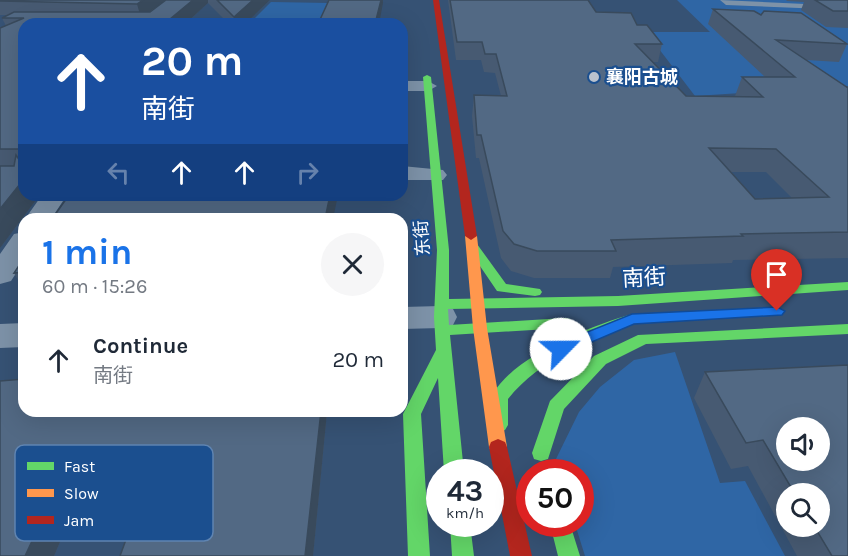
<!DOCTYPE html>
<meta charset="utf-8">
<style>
:root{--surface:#fff;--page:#f6f6f7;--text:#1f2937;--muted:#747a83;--accent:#1a73e8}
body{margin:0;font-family:Karla,"Noto Sans SC",sans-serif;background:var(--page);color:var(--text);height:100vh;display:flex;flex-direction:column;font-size:22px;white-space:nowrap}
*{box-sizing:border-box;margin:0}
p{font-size:20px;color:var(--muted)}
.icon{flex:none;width:33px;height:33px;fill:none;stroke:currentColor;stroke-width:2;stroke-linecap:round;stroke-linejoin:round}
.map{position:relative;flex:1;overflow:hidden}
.drawer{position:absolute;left:18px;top:213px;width:390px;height:204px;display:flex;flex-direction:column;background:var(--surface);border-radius:18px;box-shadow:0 6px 24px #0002}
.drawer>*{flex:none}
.guide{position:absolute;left:18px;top:18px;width:390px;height:183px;border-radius:18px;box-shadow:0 6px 24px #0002;background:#1a4fa0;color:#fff;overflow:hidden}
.buttons{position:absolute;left:776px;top:417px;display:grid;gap:12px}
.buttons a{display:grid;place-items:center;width:54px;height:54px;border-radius:50%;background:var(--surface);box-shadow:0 6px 24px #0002;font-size:30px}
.speed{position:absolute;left:426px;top:459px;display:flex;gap:12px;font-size:30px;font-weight:700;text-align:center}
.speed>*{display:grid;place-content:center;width:78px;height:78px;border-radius:50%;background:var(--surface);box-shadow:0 6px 24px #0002;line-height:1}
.speed small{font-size:15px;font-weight:400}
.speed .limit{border:9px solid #d22;background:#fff;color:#111}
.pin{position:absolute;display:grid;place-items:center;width:51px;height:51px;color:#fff;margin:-62px -26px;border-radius:50% 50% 50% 0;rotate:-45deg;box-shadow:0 0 6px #0007}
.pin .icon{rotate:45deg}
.me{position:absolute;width:66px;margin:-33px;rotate:67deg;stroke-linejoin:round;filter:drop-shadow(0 0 4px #0008)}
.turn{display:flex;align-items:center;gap:21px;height:126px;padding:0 24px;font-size:27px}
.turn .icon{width:78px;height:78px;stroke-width:2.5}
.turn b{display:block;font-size:42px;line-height:51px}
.lanes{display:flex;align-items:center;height:57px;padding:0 24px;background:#0003;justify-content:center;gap:30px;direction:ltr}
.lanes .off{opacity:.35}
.round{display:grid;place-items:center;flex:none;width:63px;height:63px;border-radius:32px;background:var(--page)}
.summary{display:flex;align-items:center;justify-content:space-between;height:102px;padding:0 24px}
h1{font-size:36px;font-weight:700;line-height:45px;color:var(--accent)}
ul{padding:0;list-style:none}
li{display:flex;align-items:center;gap:18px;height:90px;padding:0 24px}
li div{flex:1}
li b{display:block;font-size:22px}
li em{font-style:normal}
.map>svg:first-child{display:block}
.green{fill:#2f66a5}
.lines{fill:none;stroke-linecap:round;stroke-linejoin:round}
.lane{fill:#7d92a8;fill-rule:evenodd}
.street{fill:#7d92a8;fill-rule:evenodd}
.fast{fill:#63d668;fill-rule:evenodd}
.slow{fill:#ff974d;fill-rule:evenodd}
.jam{fill:#b3261e;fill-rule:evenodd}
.wall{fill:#475a72;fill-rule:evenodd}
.shaded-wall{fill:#394a5c}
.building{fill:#526984;stroke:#394a5c;stroke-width:1.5;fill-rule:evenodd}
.route{fill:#1a73e8;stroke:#114b97;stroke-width:1.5}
.poi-dot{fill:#b9c2ce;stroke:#1b4f8f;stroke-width:2}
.labels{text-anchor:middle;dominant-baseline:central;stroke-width:4.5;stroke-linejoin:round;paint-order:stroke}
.far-poi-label{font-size:18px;font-weight:bold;fill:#fff;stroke:#1b4f8f;text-anchor:start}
.far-street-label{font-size:18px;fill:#fff;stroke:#1b4f8f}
.street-label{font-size:22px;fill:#fff;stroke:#1b4f8f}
.key{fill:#1b4f8f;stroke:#5f84b1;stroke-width:1.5}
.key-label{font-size:16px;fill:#fff}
</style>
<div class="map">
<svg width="848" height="556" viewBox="0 0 848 556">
<rect width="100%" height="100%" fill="#365274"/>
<path class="green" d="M677,0H848V86L695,96L646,32H710Z
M271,2L331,3L318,23L251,22Z
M675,352L720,483L745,481L785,556H585L575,524H580V472H559L555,461L579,412L600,387L634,360Z"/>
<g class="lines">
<path class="lane" d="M720,0L848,6V10L726,5Z"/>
<path class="street" d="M402,81H428L437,86L428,91H402Z
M402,166L443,170L447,175L443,180H402Z
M42,195H67L51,219H25Z
M24,232V261L11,281L0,284V254L14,234Z
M441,306L453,309L457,317L453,325L441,328L402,329V307Z
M24,323V347L0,348V324Z"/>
<path class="fast" d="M427,75L431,77L449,250V299L618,296L848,282V290L618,306L448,309L449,325L565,318L570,319L572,323L570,327L565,328L450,335L464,472H444L438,378L421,414L430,556H408L403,414L436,350L434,317L437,250L423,77Z
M473,243L477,244L506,284L540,289L542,292L540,295L535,296L497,291L467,247Z
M632,314L637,316L639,319L637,322C590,341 541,358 508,399V425L505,430L499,432L493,430C490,424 490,419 491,412C491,406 490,399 493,394C515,355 591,326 632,314Z
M848,324V334L646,344L606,364L564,409L548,459L541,461L534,459L532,453L550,401L594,356L638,335Z
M450,524H470L474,556H452Z
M550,524H570L580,556H558Z"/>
<path class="slow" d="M471,232L477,236L487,328L507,447L505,452L498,455L491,452L489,447L473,328L465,236Z"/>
<path class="jam" d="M433,0H439L477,236L471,240L465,236Z
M498,439L505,442L507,447L532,556H510L489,447L491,442Z"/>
</g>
<path class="wall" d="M0,0H270L245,24H229L208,3L185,24H24V195H38L39,196L0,248V28L6,26L2,18L9,15H0Z
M448,0H588L596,12L637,25L662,44L658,62H653L686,96H735L742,77H765L708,24L713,9L761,15L847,44L839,62L806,60L848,88V258L733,260L732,263L613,267L610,278H534L511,271L501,258L479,158H476L472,116L474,95L501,96L495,73L484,72L481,60H456ZM731,172H766L792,198L755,199Z
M786,0H848V28L826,27L801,10L804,2L787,1Z
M24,258V291L14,273Z
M848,365V556H797L748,466L731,469L694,398L705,372ZM786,494H819V526H786Z
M0,381L327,412L313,556H120L135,514L71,516L54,556Z"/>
<path class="shaded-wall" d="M143,0H166L141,18L137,4Z
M193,0H208V3L185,24H164Z
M253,0H270L245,24H235L234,17Z
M381,0H383V3L379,24H375Z
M24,179V195H38L39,196L0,248V209Z
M330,195H338L333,219H325Z
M321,411H327V412L313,556H305Z
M55,492L71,516L54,556H25Z"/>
<path class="building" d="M0,0H143L137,4L0,1Z
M166,0H193L164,24H24V149H0V28L24,18H2L14,12H150Z
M217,0H253L234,17Z
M329,0H381L375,24H318Z
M450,0H588L596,12L631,13L637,25H647L662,44H635L686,96L763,97L742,77H795L713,9L754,11L761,15L764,11L801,13L847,44L776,40L848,88V232L741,234L743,236L611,240L616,251H537L514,244L503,231L481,135H477L474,95L507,96L496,54H485L482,42H457ZM709,148L776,149L829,197L755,199Z
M815,0H848V11H833Z
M16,155L24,167V179L0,209V166H14Z
M69,195H330L325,219H52Z
M24,258V272L14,273Z
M848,365V556H832L814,526H819V494H795L763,440L746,443L705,372ZM786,428H819V460H786Z
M24,379V411H321L305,556H120L144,490L55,492L25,556H0V381Z"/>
<path class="route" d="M777,307L785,311L782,315L634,324L566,353H555L553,349L555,345L632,314Z"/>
<circle class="poi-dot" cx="594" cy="77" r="6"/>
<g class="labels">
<g class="far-poi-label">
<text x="606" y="77">襄阳古城</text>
</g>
<g class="far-street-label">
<text transform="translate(422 238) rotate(-95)">东街</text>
</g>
<g class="street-label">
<text transform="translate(644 278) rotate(-3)">南街</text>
</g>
</g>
<rect x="15" y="445" width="198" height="96" rx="9" class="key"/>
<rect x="27" y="462" width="27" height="8" fill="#63d668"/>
<rect x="27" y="489" width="27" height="8" fill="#ff974d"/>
<rect x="27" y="516" width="27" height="8" fill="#b3261e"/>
<g class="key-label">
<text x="64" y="472">Fast</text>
<text x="64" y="499">Slow</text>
<text x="64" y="526">Jam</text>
</g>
</svg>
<div class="buttons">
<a><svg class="icon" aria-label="sound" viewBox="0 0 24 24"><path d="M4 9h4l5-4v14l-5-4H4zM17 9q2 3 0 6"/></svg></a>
<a><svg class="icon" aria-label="search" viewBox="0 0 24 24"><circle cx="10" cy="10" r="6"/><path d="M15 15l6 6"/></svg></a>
</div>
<div class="speed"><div>43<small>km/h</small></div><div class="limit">50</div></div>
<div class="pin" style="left:777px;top:311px;background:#d93025"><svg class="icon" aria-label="arrive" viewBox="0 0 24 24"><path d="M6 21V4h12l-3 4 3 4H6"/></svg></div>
<svg class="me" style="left:561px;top:349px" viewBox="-20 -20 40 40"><circle r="19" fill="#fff"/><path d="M0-13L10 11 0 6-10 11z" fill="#1a73e8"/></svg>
<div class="guide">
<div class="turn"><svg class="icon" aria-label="ahead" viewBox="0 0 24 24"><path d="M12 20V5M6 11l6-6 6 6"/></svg><div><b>20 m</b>南街</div></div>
<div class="lanes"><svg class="icon off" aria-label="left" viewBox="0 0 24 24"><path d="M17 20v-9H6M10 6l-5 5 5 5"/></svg><svg class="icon" aria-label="ahead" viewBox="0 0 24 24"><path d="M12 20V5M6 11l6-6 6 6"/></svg><svg class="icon" aria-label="ahead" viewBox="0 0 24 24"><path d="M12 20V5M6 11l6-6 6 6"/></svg><svg class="icon off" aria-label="right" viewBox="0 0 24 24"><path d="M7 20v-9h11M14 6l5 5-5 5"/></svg></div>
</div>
<section class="drawer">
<div class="summary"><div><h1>1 min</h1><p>60 m · 15:26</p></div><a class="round"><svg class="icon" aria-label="close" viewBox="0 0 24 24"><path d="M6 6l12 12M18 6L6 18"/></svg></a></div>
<ul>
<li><svg class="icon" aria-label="ahead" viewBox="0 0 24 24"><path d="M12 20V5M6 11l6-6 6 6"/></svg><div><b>Continue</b><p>南街</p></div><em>20 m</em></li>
</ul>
</section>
</div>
